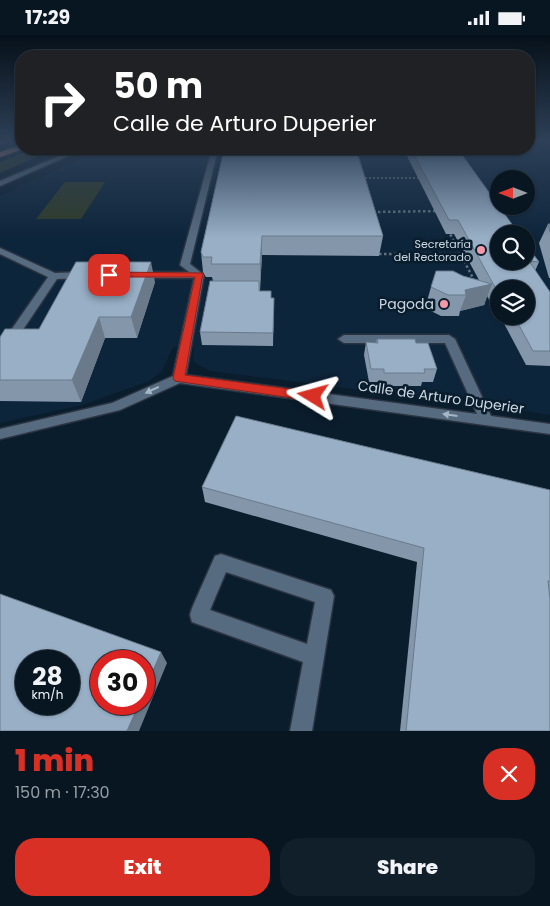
<!DOCTYPE html>
<meta charset="utf-8">
<style>
:root{--surface:#081622;--page:#111f2a;--text:#f1f3f6;--muted:#989fa5;--line:#293540;--accent:#d93025}
body{margin:0;font-family:Poppins,sans-serif;background:var(--page);color:var(--text);height:100vh;display:flex;flex-direction:column;font-size:19px;white-space:nowrap}
*{box-sizing:border-box;margin:0}
p{font-size:16px;color:var(--muted)}
.icon{flex:none;width:28px;height:28px;fill:none;stroke:currentColor;stroke-width:2;stroke-linecap:round;stroke-linejoin:round}
.map{position:relative;height:696px;overflow:hidden}
.sheet{display:flex;flex-direction:column;background:var(--surface);flex:1}
.sheet>*{flex:none}
.top-card{position:absolute;left:15px;top:15px;width:520px;height:105px;border-radius:20px;box-shadow:0 1px 4px #0004,0 0 0 1px var(--line);background:#202124;color:#fff;overflow:hidden}
.needle{width:32px;rotate:270deg}
.controls{position:absolute;left:490px;top:135px;display:grid;gap:10px}
.controls a{display:grid;place-items:center;width:45px;height:45px;border-radius:50%;background:var(--surface);box-shadow:0 1px 4px #0004,0 0 0 1px var(--line);font-size:25px}
.speed{position:absolute;left:15px;top:615px;display:flex;gap:10px;font-size:25px;font-weight:700;text-align:center}
.speed>*{display:grid;place-content:center;width:65px;height:65px;border-radius:50%;background:var(--surface);box-shadow:0 1px 4px #0004,0 0 0 1px var(--line);line-height:1}
.speed small{font-size:12px;font-weight:400}
.speed .limit{border:8px solid #d22;background:#fff;color:#111}
.pin{position:absolute;display:grid;place-items:center;width:42px;height:42px;color:#fff;margin:-21px;border-radius:10px;box-shadow:0 2px 8px #0006}
.me{position:absolute;width:55px;margin:-28px;rotate:278deg;stroke-linejoin:round;filter:drop-shadow(0 0 4px #0008)}
.turn{display:flex;align-items:center;gap:18px;height:105px;padding:0 15px;font-size:22px}
.turn .icon{width:65px;height:65px;stroke-width:2.5}
.turn b{display:block;font-size:35px;line-height:42px}
.round{display:grid;place-items:center;flex:none;width:52px;height:52px;border-radius:20px;background:var(--page)}
.summary{display:flex;align-items:center;justify-content:space-between;height:85px;padding:0 15px}
h1{font-size:30px;font-weight:800;line-height:38px;color:var(--accent)}
.button{display:flex;gap:10px;margin-top:auto;padding:10px 15px}
.button a{flex:1;height:58px;border-radius:20px;background:var(--accent);color:#fff;font-size:20px;font-weight:800;line-height:58px;text-align:center}
.button a+a{background:var(--page);color:var(--text)}
.status{display:flex;justify-content:space-between;align-items:center;height:35px;padding:0 25px;background:var(--surface);direction:ltr}
.status svg{height:14px;fill:currentColor}
.map>svg:first-child{display:block}
.built{fill:#0d253b;fill-rule:evenodd}
.green{fill:#303c29}
.lines{fill:none;stroke-linecap:round;stroke-linejoin:round}
.minor-casing{stroke:#2c3442;stroke-width:3}
.highway-casing{stroke:#2c3442;stroke-width:3}
.path-far2{stroke:#61717e;stroke-width:2;stroke-dasharray:2 2;stroke-linecap:butt}
.path-far1{stroke:#61717e;stroke-width:2.5;stroke-dasharray:2.5 2.5;stroke-linecap:butt}
.path{stroke:#61717e;stroke-width:3;stroke-dasharray:4 4;stroke-linecap:butt}
.minor{fill:#566b80;fill-rule:evenodd}
.highway{fill:#e89684;fill-rule:evenodd}
.wall{fill:#8396aa}
.shaded-wall{fill:#6a7a8b}
.building{fill:#98afc6;stroke:#6a7a8b;fill-rule:evenodd}
.oneway{fill:#a7b6c4}
.route{fill:#d93025;stroke:#8d1f18}
.poi-dot{fill:#f39aa9;stroke:#0a1d2d;stroke-width:2}
.labels{text-anchor:middle;dominant-baseline:central;stroke-width:5;stroke-linejoin:round;paint-order:stroke}
.far-poi-label{font-size:11px;fill:#cad6e1;stroke:#0a1d2d;text-anchor:end}
.poi-label{font-size:14px;fill:#cad6e1;stroke:#0a1d2d;text-anchor:end}
.street-label{font-size:14px;fill:#cad6e1;stroke:#0a1d2d}
</style>
<div class="status"><b>17:29</b><svg viewBox="0 0 49 12"><path d="M0 12V9h3v3zM5 12V6h3v6zM10 12V3h3v9zM15 12V0h3v12zM26 1h20v11H26zM47 4h2v5h-2z"/></svg></div>
<div class="map">
<svg width="550" height="696" viewBox="0 0 550 696">
<rect width="100%" height="100%" fill="#0a1d2d"/>
<path class="built" d="M529,106H550V380L500,372L496,365L461,362L464,368L210,336L193,327L194,312H173L162,336L149,346L82,370L0,388V161L100,114H529ZM499,144H526V171H499ZM499,199H526V226H499ZM499,254H526V281H499Z"/>
<path class="green" d="M32,114H55L0,138V127Z
M65,147H105L81,184H36Z"/>
<g class="lines">
<defs>
<path id="minor" d="M76,114H84L0,151V146Z
M212,114H218L190,229L204,240L186,340L477,379L445,308H344L338,304L344,300H449L455,304L491,381L550,389V399L180,348L120,375L0,404V394L112,368L173,341L194,243H137L132,240L137,237H189L180,230Z
M0,213L55,238L84,237L89,240L84,243L57,244L4,323L0,324V311L48,242L0,219Z
M221,519L331,555L334,561L312,696H290L303,627L192,587L190,580L192,573L215,521ZM226,537L315,567L307,609L210,575Z"/>
<path id="highway" d="M0,106H7L0,109Z
M21,110V114H23L0,122V117Z"/>
</defs>
<use href="#minor" class="minor-casing"/>
<use href="#highway" class="highway-casing"/>
<path class="path-far2" d="M353,116H407
M361,143H422"/>
<path class="path-far1" d="M373,177L439,176
M448,195L475,247
M379,219H465"/>
<path class="path" d="M481,268H499"/>
<use href="#minor" class="minor"/>
<use href="#highway" class="highway"/>
</g>
<path class="wall" d="M224,114H358V115H357L383,201L379,221L262,220L260,256L271,263H274L273,311L202,310L200,297L213,246L212,242H206L203,237L201,217Z
M406,114H458L526,226L539,227L535,236L550,257V331L526,330L500,281H526L499,254V279L492,267L491,268L487,261L484,270L460,276L459,281H441L425,273L431,252L463,241L479,245L454,199H446L405,117Z
M548,189H550V243H549L539,208Z
M155,247L137,303H105L81,367L0,366V302L39,294Z
M377,304L416,308L437,334L433,347H422L421,351H382L381,347H369L364,320L366,307L376,308Z
M202,452L550,455V696H400L417,527L205,467Z"/>
<path class="shaded-wall" d="M262,201V220L260,249V229Z
M151,227L155,247L137,303L131,282Z
M492,249L484,270L460,276L466,260L465,255Z
M498,253L492,267L491,268L496,254Z
M99,282L105,303L81,367L72,345Z
M161,617L167,628L139,696H127L139,669H144V657Z"/>
<path class="building" d="M224,114H356L383,201H262L260,229H211L212,222H203L201,217Z
M411,114H458L519,199H499V226H526V209L539,227L529,226L550,257V316H533L514,281H526V254H499L498,253L496,254L458,185H449Z
M548,189H550V197Z
M76,227H151L131,282H99L72,345H0V302L5,294H39Z
M436,236H453L463,241L492,249L465,255L466,260H448L431,252Z
M210,246H259V256H271V263H274L273,298L200,297Z
M377,304H415L416,308H428L437,334H424L425,338H384V334H371L366,307L378,308Z
M236,381L550,455V546H548L550,565V696H406L424,513L202,452Z
M0,559L161,617L144,657V626H101V669H139L127,696H0ZM26,626H69V669H26Z"/>
<defs><path id="oneway-solid" d="M-6-.8H1V-3.2L6.5 0L1 3.2V.8H-6Z" transform="scale(1.25)"/></defs>
<g class="oneway">
<use href="#oneway-solid" transform="translate(152 355) rotate(155)"/>
<use href="#oneway-solid" transform="translate(450 380) rotate(-172)"/>
</g>
<linearGradient id="sky" x2="0" y2="1"><stop stop-color="#061019"/><stop offset="0.52" stop-color="#2d4057"/><stop offset="1" stop-color="#2d4057" stop-opacity="0"/></linearGradient>
<rect width="550" height="203" fill="url(#sky)"/>
<path class="route" d="M109,237L203,238L185,340L313,357L317,358V364L313,366L175,346L173,343L195,242H106V238Z"/>
<g class="poi-dot">
<circle cx="481" cy="215" r="5"/>
<circle cx="444" cy="269" r="5"/>
</g>
<g class="labels">
<g class="far-poi-label">
<text x="471" y="209">Secretaría<tspan x="471" dy="13">del Rectorado</tspan></text>
</g>
<g class="poi-label">
<text x="434" y="269">Pagoda</text>
</g>
<g class="street-label">
<text transform="translate(441 362) rotate(8)">Calle de Arturo Duperier</text>
</g>
</g>
</svg>
<div class="controls">
<a><svg class="needle" viewBox="-14 -14 28 28"><path d="M0-13l5 13h-10z" fill="#e53935"/><path d="M0 13l5-13h-10z" fill="#989fa5"/></svg></a>
<a><svg class="icon" aria-label="search" viewBox="0 0 24 24"><circle cx="10" cy="10" r="6"/><path d="M15 15l6 6"/></svg></a>
<a><svg class="icon" aria-label="layers" viewBox="0 0 24 24"><path d="M12 4l9 5-9 5-9-5zM3 14l9 5 9-5"/></svg></a>
</div>
<div class="speed"><div>28<small>km/h</small></div><div class="limit">30</div></div>
<div class="pin" style="left:109px;top:240px;background:#d93025"><svg class="icon" aria-label="arrive" viewBox="0 0 24 24"><path d="M6 21V4h12l-3 4 3 4H6"/></svg></div>
<svg class="me" style="left:313px;top:361px" viewBox="-20 -20 40 40"><path d="M0-17L14 15 0 8-14 15z" fill="#d93025" stroke="#fff" stroke-width="4"/></svg>
<div class="top-card">
<div class="turn"><svg class="icon" aria-label="right" viewBox="0 0 24 24"><path d="M7 20v-9h11M14 6l5 5-5 5"/></svg><div><b>50 m</b>Calle de Arturo Duperier</div></div>
</div>
</div>
<section class="sheet">
<div class="summary"><div><h1>1 min</h1><p>150 m · 17:30</p></div><a class="round" style="background:#d93025;color:#fff"><svg class="icon" aria-label="close" viewBox="0 0 24 24"><path d="M6 6l12 12M18 6L6 18"/></svg></a></div>
<div class="button"><a>Exit</a><a>Share</a></div>
</section>
